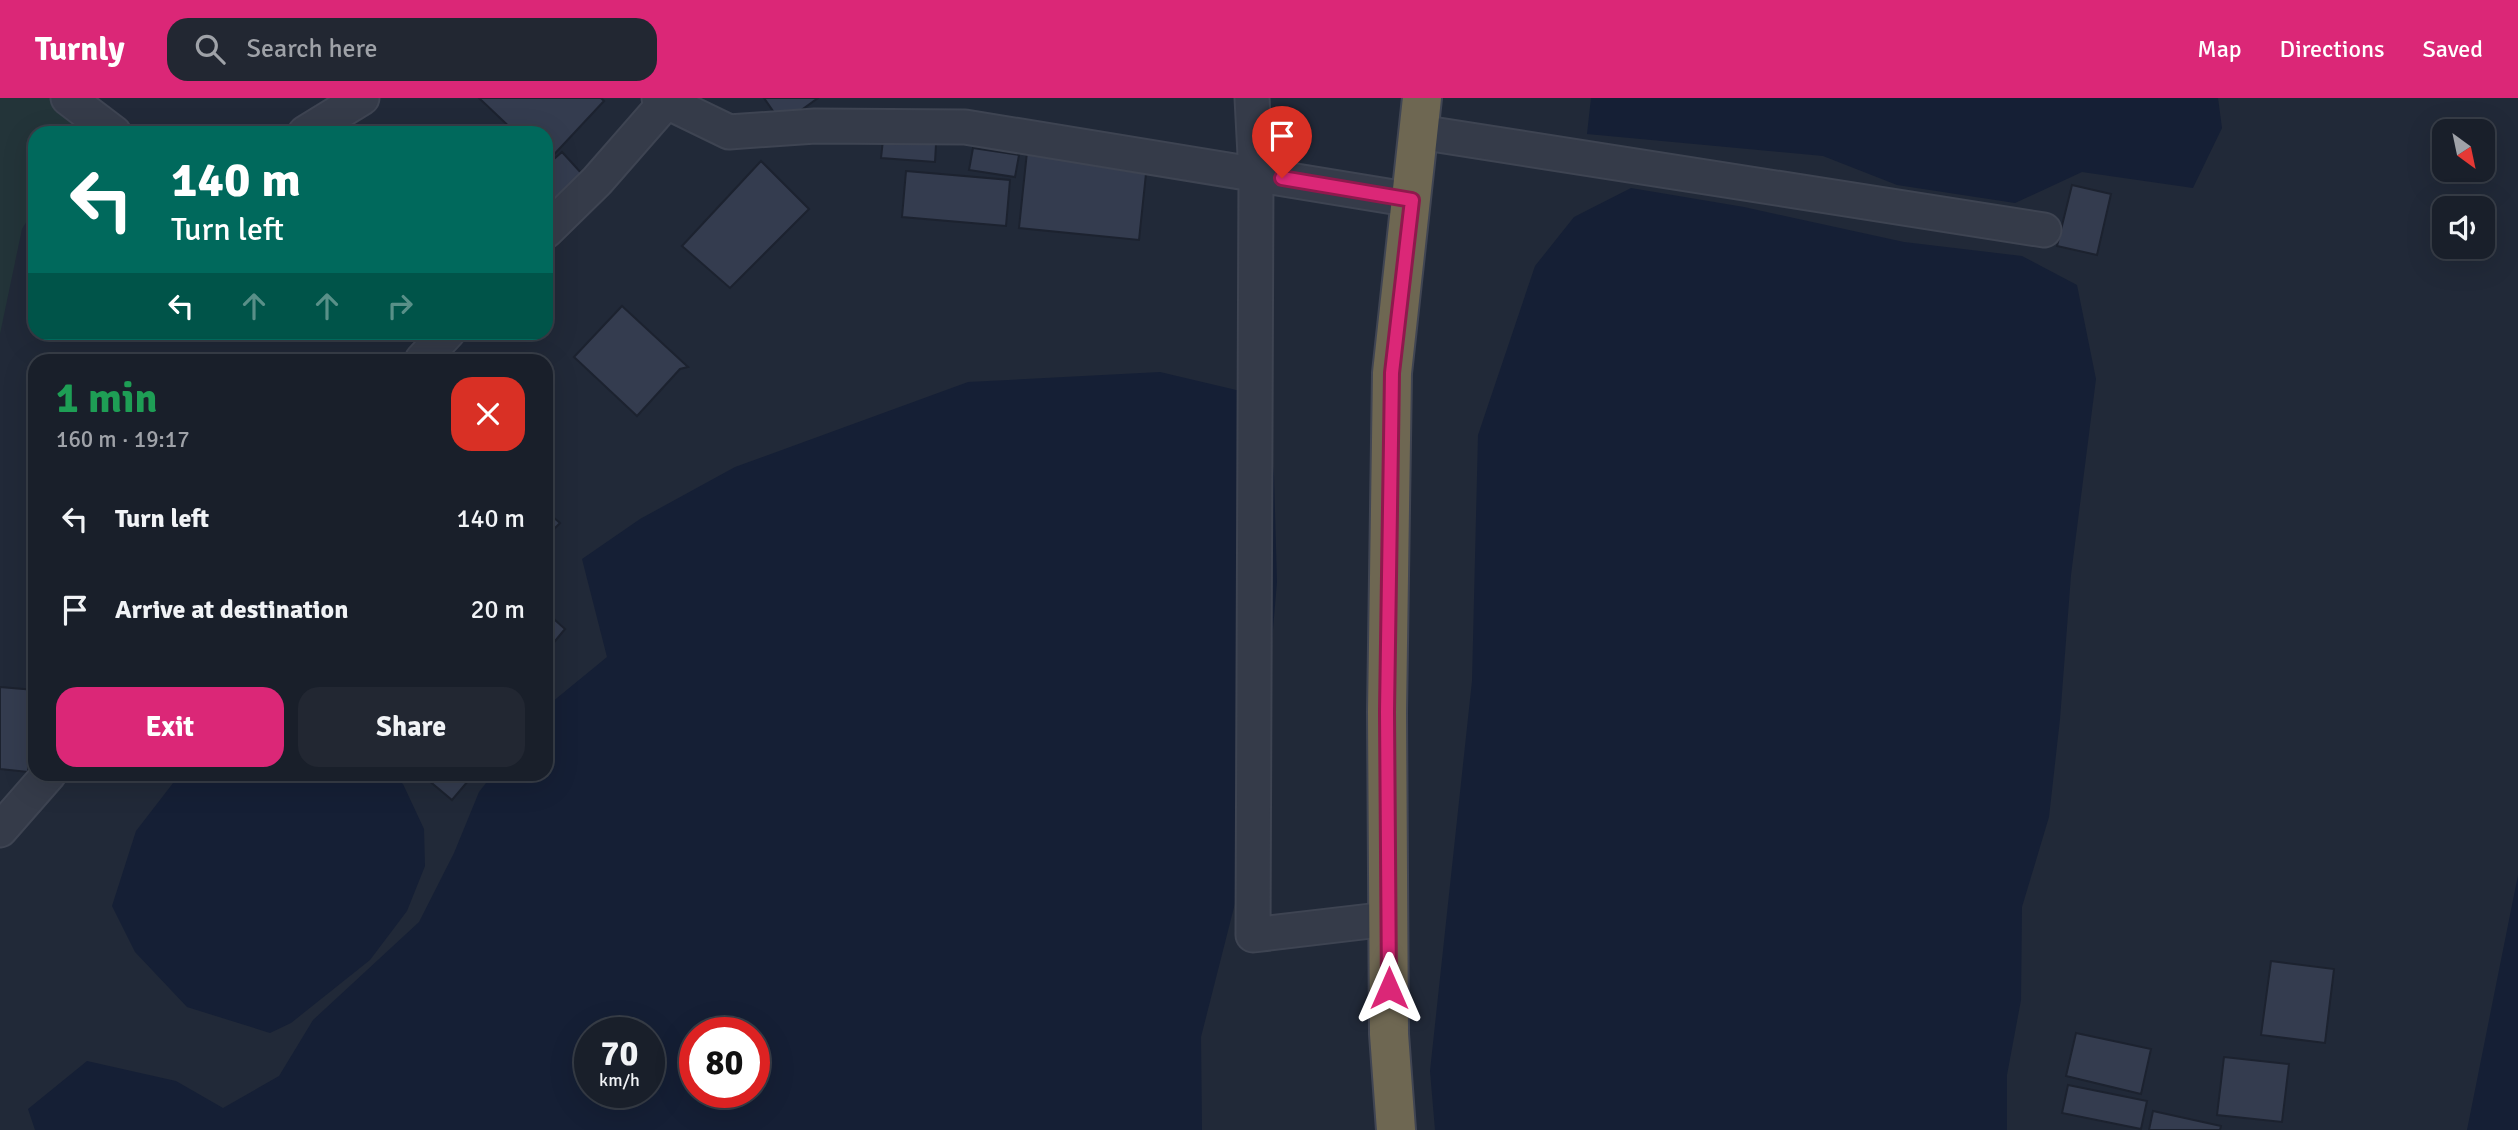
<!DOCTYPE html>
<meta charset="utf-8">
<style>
:root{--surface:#191f2a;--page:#222732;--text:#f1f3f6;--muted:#9fa2a8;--line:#373d47;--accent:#db2777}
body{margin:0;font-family:Signika,sans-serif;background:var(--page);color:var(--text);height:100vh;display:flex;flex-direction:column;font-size:26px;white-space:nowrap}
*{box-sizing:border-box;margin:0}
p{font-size:23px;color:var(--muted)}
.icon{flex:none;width:38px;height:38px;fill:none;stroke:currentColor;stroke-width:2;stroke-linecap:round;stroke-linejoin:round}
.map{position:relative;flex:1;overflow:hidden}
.details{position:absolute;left:28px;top:256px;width:525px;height:427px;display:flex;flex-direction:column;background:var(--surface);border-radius:21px;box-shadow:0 7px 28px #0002,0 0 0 2px var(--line)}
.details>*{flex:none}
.banner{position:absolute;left:28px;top:28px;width:525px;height:214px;border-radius:21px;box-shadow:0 7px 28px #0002,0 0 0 2px var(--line);background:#00695c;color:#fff;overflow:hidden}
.needle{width:46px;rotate:147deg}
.controls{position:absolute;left:2432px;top:21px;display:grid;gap:14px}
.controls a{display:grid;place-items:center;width:63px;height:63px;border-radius:14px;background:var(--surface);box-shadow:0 7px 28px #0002,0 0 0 2px var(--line);font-size:35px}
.speed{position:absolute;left:574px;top:919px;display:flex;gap:14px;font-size:35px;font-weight:700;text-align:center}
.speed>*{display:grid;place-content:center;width:91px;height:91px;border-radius:50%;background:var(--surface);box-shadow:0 7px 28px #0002,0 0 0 2px var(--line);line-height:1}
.speed small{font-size:18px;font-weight:400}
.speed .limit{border:10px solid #d22;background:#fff;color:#111}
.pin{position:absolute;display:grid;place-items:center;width:60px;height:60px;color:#fff;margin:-72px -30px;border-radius:50% 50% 50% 0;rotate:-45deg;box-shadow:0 0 7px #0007}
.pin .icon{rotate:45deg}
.me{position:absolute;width:77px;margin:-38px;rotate:0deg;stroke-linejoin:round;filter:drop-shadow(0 0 5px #0008)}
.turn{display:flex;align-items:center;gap:24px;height:147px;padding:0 28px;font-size:32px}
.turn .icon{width:91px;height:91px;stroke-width:2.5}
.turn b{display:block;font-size:49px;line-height:60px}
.lanes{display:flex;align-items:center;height:66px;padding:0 28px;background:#0003;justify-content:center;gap:35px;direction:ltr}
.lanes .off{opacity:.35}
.round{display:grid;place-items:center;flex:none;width:74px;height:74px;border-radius:21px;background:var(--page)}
.headline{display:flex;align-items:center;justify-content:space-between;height:119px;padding:0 28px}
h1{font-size:42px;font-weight:700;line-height:52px;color:#1e9e55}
.cta{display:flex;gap:14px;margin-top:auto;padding:14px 28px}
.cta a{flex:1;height:80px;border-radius:21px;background:var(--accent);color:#fff;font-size:28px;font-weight:700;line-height:80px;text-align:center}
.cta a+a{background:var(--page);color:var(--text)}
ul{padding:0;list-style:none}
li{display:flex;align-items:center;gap:21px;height:91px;padding:0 28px}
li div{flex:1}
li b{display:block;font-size:26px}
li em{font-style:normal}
header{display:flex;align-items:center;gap:42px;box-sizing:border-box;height:98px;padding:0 35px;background:var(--accent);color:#fff}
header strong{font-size:33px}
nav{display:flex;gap:38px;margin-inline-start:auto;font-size:24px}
.search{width:490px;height:63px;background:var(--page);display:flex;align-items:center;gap:18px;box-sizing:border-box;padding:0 24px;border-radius:21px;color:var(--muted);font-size:26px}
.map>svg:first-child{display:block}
.green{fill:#233439}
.water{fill:#151f35;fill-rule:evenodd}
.building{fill:#343c4f;stroke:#1c222f;stroke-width:2}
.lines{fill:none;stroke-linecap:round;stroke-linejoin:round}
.street-casing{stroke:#3e4452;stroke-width:37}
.highway-casing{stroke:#404553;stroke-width:42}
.street{stroke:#353b49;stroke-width:33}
.highway{stroke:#6e6752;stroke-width:38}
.route-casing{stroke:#8e194d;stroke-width:18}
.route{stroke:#db2777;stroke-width:12}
</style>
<header>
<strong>Turnly</strong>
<div class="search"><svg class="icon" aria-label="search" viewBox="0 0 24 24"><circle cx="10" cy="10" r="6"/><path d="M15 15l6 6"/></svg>Search here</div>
<nav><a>Map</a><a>Directions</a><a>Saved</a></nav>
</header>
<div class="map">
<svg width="2518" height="1032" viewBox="0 0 2518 1032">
<rect width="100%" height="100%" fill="#212938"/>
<path class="green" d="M0,0H75V33L35,35V110L22,131L0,236Z"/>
<path class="water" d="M1591,0H2218L2222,30L2193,90L2082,74L2015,105L1897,87L1823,58L1587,36Z
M1631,90L1744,109L1904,144L2022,158L2077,187L2096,281L2071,477L2060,621L2049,719L2022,809L2021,902L2007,977V1032H1435L1430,973L1472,583L1478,337L1535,168L1574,119Z
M1160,274L1266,299L1274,378L1277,484L1267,602L1246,762L1201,939L1202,1032H35L28,1011L87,963L176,983L223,1010L279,978L313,922L419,824L454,755L479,694L493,676H546V609L607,559L582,461L640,421L735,369L968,284ZM590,934H649V994H590ZM695,934H754V994H695Z
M180,676H388L403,686L424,731L425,768L407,813L370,862L291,925L270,935L187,909L135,854L112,808L136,733Z
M2518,777V1032H2467Z"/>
<path class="building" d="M479,0H601L604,3L547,64L546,35H516Z
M764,0H818L782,26Z
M883,42L936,46L935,64L881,60Z
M973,50L1019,57L1015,79L969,72Z
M562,54L583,77L546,108V68Z
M1027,54L1147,66L1139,142L1019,130Z
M761,63L809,111L730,190L682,148Z
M906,73L1010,82L1006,128L902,119Z
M2072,87L2111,96L2097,157L2057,148Z
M622,208L688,269L680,271L637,318L574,259Z
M546,413L560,425L546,439Z
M546,514L565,531L546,554Z
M0,589L35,592L28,674L0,671Z
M421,676H474L452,702Z
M2271,863L2334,871L2325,945L2261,937Z
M2076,935L2151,951L2141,996L2066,978Z
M2224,959L2289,966L2282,1024L2217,1017Z
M2068,987L2147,1003L2141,1031L2062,1015Z
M2153,1013L2221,1028L2220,1032H2149Z"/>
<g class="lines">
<defs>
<path id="street" d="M68,0L114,35
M659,0L729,34L815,28L965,29L1412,102
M1252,0L1256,76L1253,837L1388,821
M1419,34L2044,132
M305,35L362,0
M546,133L597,83L666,4
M422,262L448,234
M0,732L49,676"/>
<path id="highway" d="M1396,1032L1389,936L1387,614L1392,275L1422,0"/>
</defs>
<use href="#street" class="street-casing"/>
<use href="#highway" class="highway-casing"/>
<use href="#street" class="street"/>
<use href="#highway" class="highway"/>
</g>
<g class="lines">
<defs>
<path id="route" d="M1282,80L1412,102L1392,275L1387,614L1389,890"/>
</defs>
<use href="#route" class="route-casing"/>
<use href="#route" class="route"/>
</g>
</svg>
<div class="controls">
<a><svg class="needle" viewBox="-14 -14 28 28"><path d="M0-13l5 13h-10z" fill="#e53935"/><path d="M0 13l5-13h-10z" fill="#9fa2a8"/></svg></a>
<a><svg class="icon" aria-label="sound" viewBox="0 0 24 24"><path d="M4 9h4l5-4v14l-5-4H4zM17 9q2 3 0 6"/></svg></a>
</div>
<div class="speed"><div>70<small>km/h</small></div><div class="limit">80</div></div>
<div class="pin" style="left:1282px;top:80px;background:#d93025"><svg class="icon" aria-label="arrive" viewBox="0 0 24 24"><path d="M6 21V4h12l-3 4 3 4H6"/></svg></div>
<svg class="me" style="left:1389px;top:890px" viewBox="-20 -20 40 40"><path d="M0-17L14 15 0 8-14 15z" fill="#db2777" stroke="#fff" stroke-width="4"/></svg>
<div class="banner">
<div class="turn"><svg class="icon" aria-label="left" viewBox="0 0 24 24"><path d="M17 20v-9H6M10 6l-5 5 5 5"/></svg><div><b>140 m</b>Turn left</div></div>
<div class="lanes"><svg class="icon" aria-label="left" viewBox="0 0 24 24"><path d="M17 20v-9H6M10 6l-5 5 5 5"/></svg><svg class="icon off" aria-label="ahead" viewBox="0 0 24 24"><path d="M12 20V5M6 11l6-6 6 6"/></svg><svg class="icon off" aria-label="ahead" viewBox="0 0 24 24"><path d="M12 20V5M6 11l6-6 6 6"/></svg><svg class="icon off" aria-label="right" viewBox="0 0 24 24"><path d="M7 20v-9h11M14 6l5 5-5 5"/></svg></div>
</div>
<section class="details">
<div class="headline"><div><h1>1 min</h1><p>160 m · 19:17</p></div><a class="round" style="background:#d93025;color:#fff"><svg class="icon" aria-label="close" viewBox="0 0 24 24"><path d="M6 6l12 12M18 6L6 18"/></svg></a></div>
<ul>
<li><svg class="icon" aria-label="left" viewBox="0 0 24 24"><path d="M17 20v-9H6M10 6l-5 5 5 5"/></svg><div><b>Turn left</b></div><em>140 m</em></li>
<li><svg class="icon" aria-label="arrive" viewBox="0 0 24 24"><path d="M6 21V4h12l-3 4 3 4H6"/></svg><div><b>Arrive at destination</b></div><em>20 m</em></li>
</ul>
<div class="cta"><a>Exit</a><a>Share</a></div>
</section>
</div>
